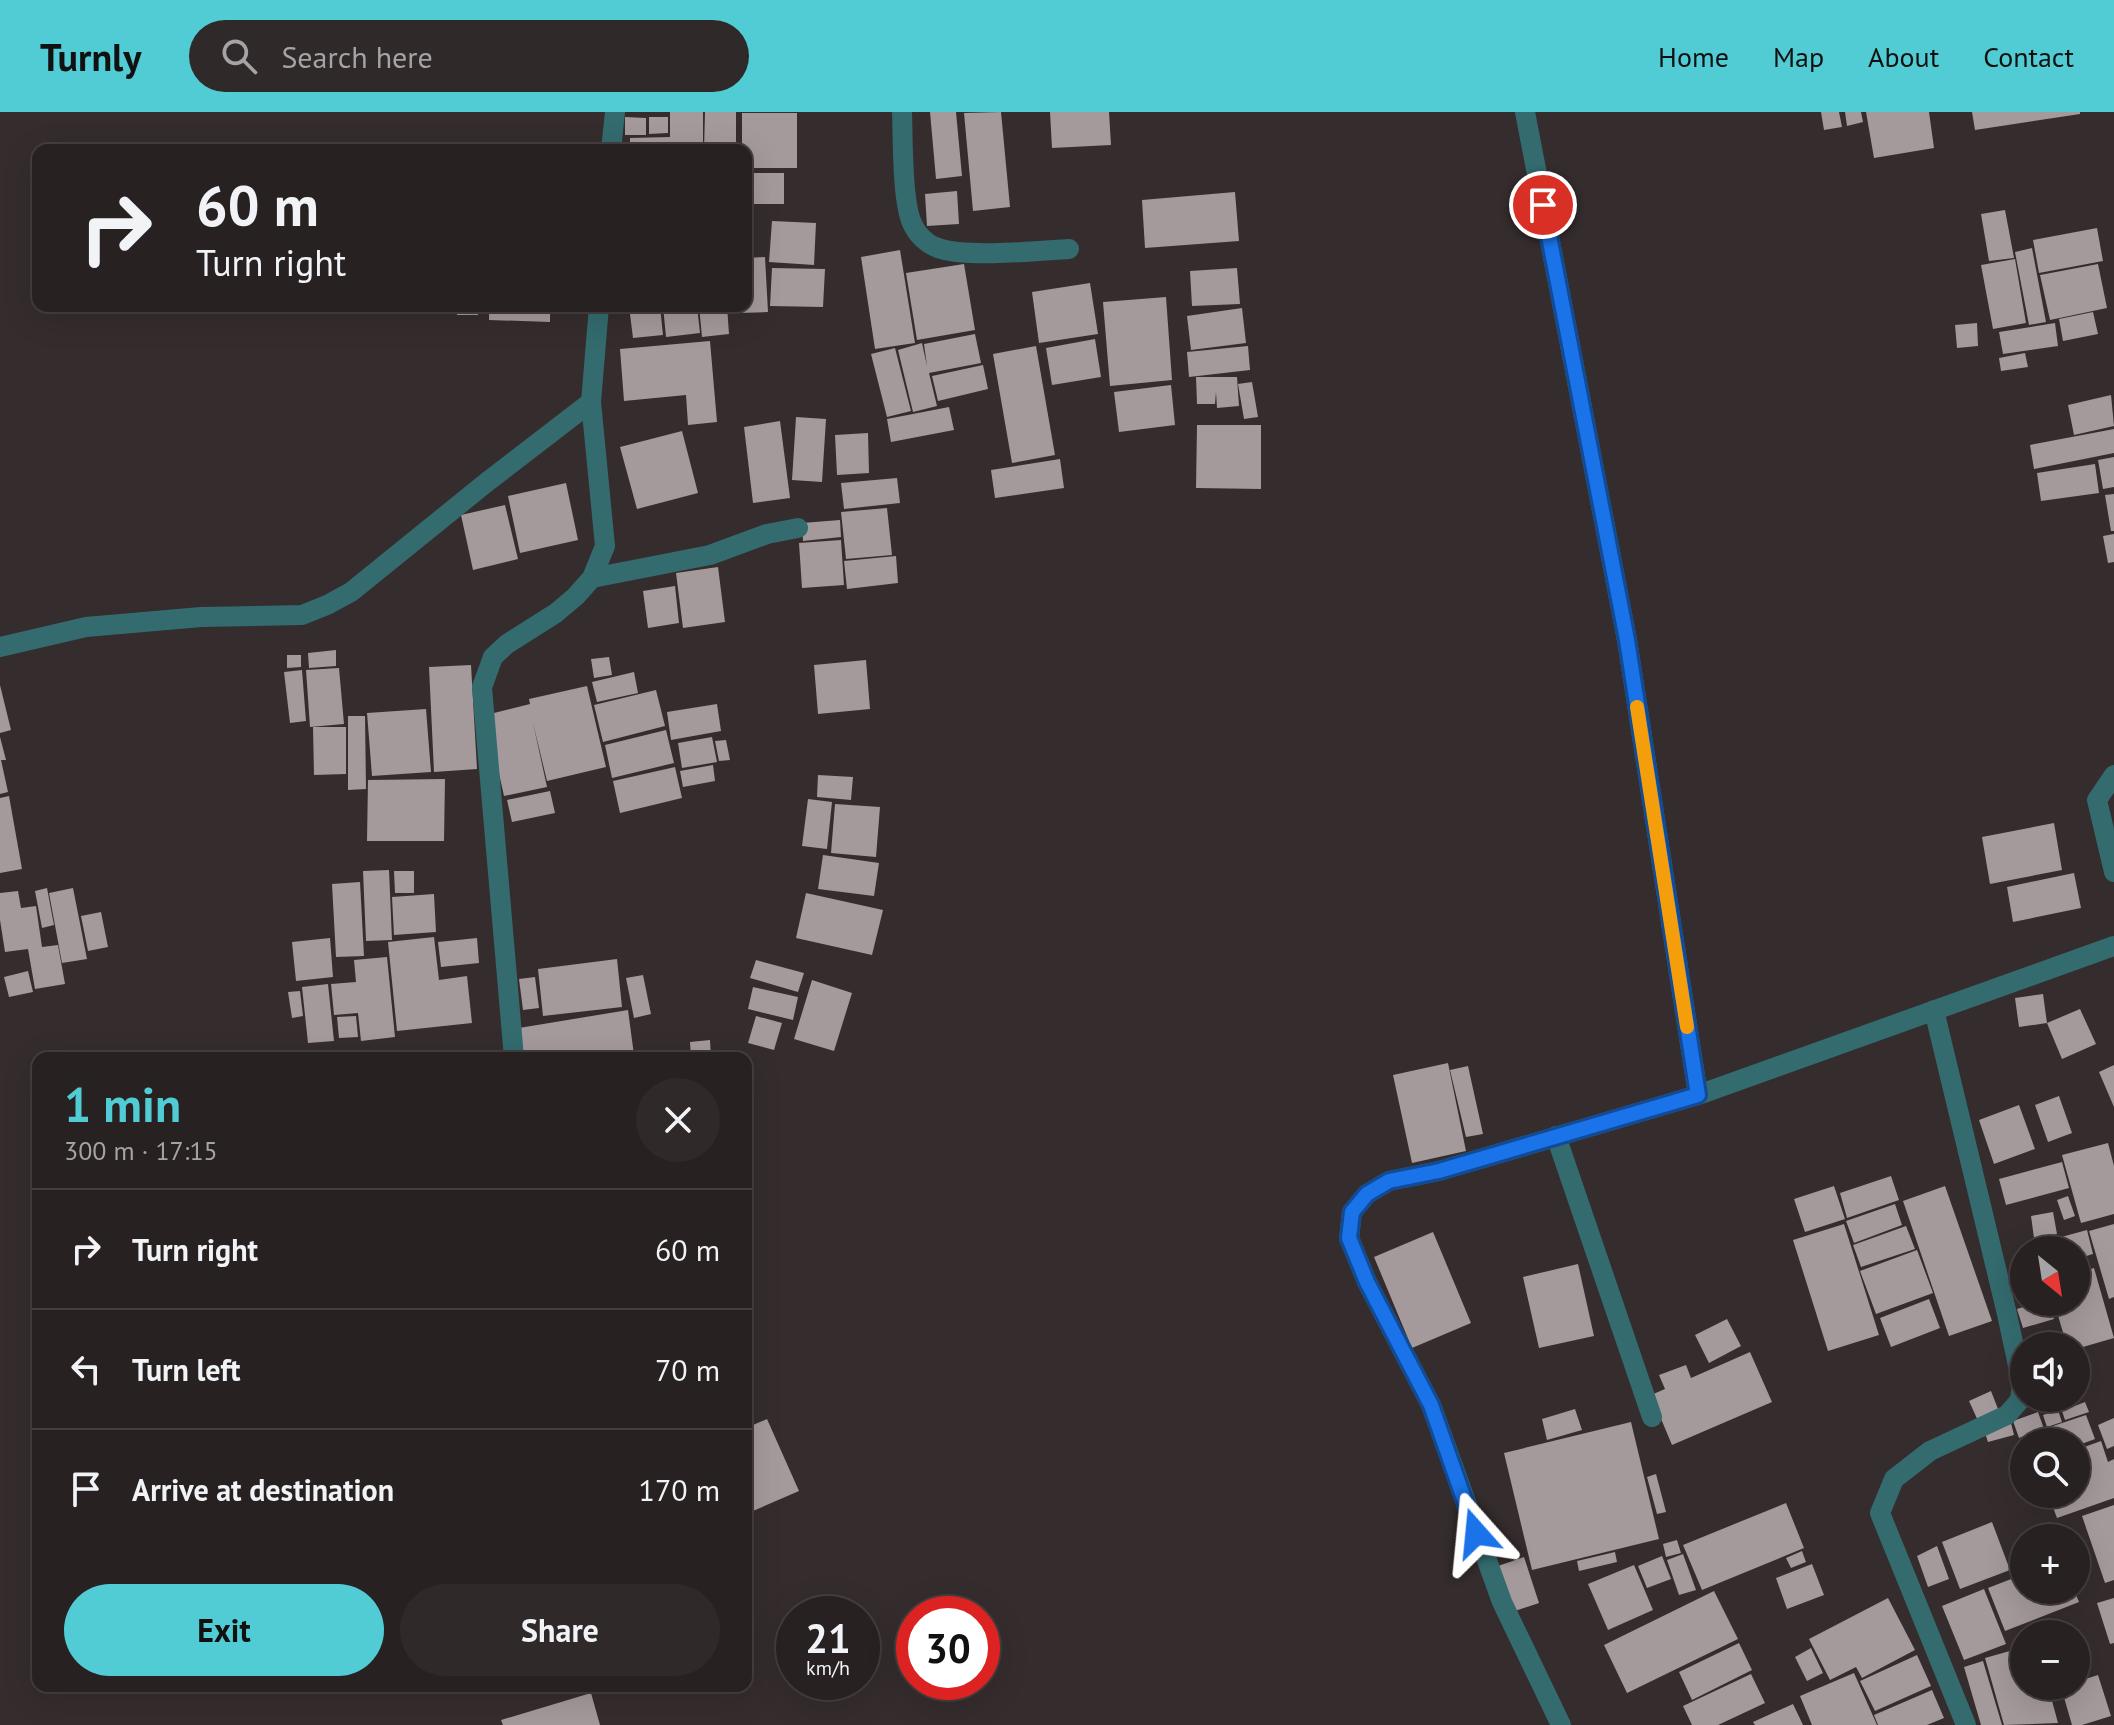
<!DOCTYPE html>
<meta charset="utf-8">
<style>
:root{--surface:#282122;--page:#30292a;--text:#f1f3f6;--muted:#a5a3a5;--line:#443e40;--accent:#51ccd4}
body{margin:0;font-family:"PT Sans",sans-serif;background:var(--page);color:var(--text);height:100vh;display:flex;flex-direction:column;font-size:30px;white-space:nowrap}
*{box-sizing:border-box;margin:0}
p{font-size:26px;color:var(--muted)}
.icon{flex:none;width:44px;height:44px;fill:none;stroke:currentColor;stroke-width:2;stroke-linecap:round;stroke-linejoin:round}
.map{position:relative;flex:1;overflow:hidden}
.sheet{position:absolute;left:32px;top:940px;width:720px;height:640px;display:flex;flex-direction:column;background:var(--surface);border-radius:16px;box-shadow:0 8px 32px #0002,0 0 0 2px var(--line)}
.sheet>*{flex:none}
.hud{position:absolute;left:32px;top:32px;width:720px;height:168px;border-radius:16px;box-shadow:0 8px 32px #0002,0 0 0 2px var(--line);background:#282122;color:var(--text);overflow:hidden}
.needle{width:52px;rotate:150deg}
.tools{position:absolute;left:2010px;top:1124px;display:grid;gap:16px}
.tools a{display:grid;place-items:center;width:80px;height:80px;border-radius:50%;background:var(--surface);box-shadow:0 8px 32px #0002,0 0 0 2px var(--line);font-size:40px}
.speed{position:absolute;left:776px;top:1484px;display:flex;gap:16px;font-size:40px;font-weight:700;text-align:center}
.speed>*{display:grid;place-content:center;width:104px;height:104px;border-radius:50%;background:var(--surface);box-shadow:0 8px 32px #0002,0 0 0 2px var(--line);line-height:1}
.speed small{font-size:20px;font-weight:400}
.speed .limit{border:12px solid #d22;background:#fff;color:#111}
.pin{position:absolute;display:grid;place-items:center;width:68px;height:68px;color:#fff;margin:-34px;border:4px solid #fff;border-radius:50%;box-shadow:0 2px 8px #0007}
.me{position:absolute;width:88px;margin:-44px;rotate:342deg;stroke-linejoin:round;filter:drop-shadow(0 0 6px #0008)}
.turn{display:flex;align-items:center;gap:28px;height:168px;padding:0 32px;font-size:36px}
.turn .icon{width:104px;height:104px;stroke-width:2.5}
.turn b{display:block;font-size:56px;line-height:68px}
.round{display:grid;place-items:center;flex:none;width:84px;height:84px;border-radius:42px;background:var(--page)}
.overview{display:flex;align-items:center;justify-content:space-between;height:136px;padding:0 32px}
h1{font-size:48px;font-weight:600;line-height:60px;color:var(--accent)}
.cta{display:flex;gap:16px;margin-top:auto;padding:16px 32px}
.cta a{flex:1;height:92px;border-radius:48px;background:var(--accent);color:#111;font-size:32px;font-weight:600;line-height:92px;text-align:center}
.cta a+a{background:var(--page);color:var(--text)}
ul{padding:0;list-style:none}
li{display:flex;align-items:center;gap:24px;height:120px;padding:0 32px;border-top:2px solid var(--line)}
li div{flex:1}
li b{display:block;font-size:30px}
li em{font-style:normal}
header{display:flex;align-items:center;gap:48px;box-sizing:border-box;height:112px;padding:0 40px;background:var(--accent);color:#111}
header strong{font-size:38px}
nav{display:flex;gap:44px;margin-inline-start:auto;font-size:28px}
.search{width:560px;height:72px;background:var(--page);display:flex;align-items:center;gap:20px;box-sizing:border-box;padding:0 28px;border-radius:44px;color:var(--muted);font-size:30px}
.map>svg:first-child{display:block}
.building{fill:#a4999b}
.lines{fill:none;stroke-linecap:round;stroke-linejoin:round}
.minor{stroke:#336b6f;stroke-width:20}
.route-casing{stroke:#114b97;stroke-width:20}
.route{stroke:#1a73e8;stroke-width:14}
.slow{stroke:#f59e0b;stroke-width:14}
</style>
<header>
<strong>Turnly</strong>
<div class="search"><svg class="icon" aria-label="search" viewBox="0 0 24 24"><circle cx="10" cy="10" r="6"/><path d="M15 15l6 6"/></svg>Search here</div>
<nav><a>Home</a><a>Map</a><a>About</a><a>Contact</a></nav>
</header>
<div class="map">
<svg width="2114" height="1613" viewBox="0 0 2114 1613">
<rect width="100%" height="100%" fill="#352c2d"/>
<path class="building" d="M670,0H703V38H630V26L670,25Z
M705,0H736V38H704Z
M930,0H956L962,64L936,67Z
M1001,0L1010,95L973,99L964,1Z
M1050,0H1109L1111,33L1052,36Z
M1821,0H1839L1842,15L1824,18Z
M1845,0H1861L1863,10L1847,14Z
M1866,0H1929L1934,36L1874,46Z
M1972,0H2080V2L1975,18Z
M742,1H797V56H746V38H742Z
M625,5L646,6V23H625Z
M649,5H668V21L649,22Z
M746,61H784V92H746Z
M957,79L959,112L927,114L925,82Z
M1235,80L1239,129L1145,136L1142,88Z
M2005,98L2014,146L1989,149L1981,102Z
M772,109L816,111L814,153L769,150Z
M2097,116L2103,149L2039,161L2033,128Z
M2032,136L2046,210L2029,213L2015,140Z
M900,138L915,231L875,237L861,145Z
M765,145L768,200L739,201V194H746V146Z
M2015,147L2026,211L1993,217L1981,153Z
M964,152L975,218L917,228L906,161Z
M2098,152L2107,196L2050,208L2040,163Z
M772,156L825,157L823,195L770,194Z
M1237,156L1240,192L1192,194L1190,159Z
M1090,171L1098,222L1039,231L1032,180Z
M1166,185L1172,268L1110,274L1103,190Z
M457,194H478V203H457Z
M629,194H660L663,223L633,226Z
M663,194H697L700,221L666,225Z
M699,194H727L729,222L702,225Z
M489,195L550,196V210L489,208Z
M1242,196L1246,231L1191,238L1187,204Z
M2093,200L2098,222L2063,229L2059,207Z
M1977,211L1978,234L1957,236L1955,213Z
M2055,211L2058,234L2003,242L1999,220Z
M975,222L981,251L929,261L937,294L913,300L898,238L922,231L927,254L924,232Z
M1095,227L1101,265L1052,273L1046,236Z
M710,229L717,310L688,313L686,283L624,289L620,237Z
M1036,234L1055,343L1012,351L993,242Z
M1248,234L1250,258L1189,265L1187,240Z
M895,236L911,299L887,305L871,242Z
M2025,241L2028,255L2001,259L1999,246Z
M983,253L988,277L938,289L932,264Z
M1196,265H1237L1239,294L1217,296L1216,280L1215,292H1197Z
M1252,270L1258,305L1244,307L1238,272Z
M1171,273L1175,313L1119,320L1114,280Z
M2111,283L2114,314L2074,323L2068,293Z
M949,295L954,318L891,330L887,307Z
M796,305L826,307L822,370L792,368Z
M780,309L790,386L753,391L744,315Z
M1197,313H1261V377L1196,376Z
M2114,317V341L2034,357L2030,333Z
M682,319L698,381L637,397L620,335Z
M868,321L869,361L837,363L835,323Z
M2114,345V375L2103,377L2098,348Z
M1060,347L1064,376L995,386L991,358Z
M2095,352L2099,381L2041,389L2037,361Z
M897,366L900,391L844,397L841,371Z
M566,371L578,428L520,441L508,384Z
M2114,382V419H2111L2105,383Z
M505,393L518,447L473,458L461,403Z
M887,396L892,443L846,447L841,400Z
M840,408L841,425L803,429L802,411Z
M2114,422V450L2108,451L2103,424Z
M841,428L844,473L802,476L799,431Z
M896,444L898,471L847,477L844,449Z
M718,455L725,510L683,516L676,461Z
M675,474L679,511L648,516L643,479Z
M336,538V554L309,556L308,541Z
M287,543H301V555L287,556Z
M609,545L612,563L594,566L591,547Z
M866,548L870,597L818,602L814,553Z
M471,553L477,657L434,660L429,555Z
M339,556L344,612L310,615L306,558Z
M302,558L306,609L290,611L284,560Z
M634,560L638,581L597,590L592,570Z
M0,573L11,618L0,621Z
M587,574L606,655L547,669L533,611L547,675L504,684L486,603L530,592L529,587Z
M656,578L665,614L603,630L594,593Z
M717,592L721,619L671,628L667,600Z
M426,597L431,660L372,664L367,601Z
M348,604H365L366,677L348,678Z
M313,615H346V662L314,663Z
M666,618L674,651L612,666L605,633Z
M0,625L6,648H1L8,680L0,682Z
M712,625L717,650L682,656L678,631Z
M726,628L730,648L719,649L715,629Z
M713,653L715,669L683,675L680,659Z
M675,655L682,686L620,701L613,669Z
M818,663L853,665L851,688L817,685Z
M445,667L444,729H367L368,668Z
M550,679L555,701L512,710L507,688Z
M9,684L22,757L0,761V686Z
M808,687L832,690L827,737L802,734Z
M835,692L880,695L876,745L831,741Z
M2054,711L2062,758L1990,772L1982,725Z
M823,743L879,751L874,784L818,777Z
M389,758L392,828L366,829L363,759Z
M394,759H414V781H395Z
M2074,761L2081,796L2013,810L2007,775Z
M360,770L364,844L336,845L332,772Z
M47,776L54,813L42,816L35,779Z
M73,776L87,847L62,851L49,781Z
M18,779L21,796L36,794L42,835L58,833L65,872L35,877L28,837L5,840L0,808V781Z
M806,781L883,798L872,843L796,826Z
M434,782L436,820L394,823L392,785Z
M101,800L108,835L88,839L81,804Z
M434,825L439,868L467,864L472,911L397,919L388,830Z
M330,826L333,865L296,869L292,830Z
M477,826L479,851L441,855L438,830Z
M387,845L395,925L361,929L358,901L334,903L331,872L356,870L354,848Z
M617,847L622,895L543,904L538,857Z
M756,848L804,861L798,880L750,866Z
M28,859L33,880L9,885L4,865Z
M643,863L651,902L634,906L626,866Z
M535,865L539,896L523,898L519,867Z
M812,868L852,881L834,939L794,927Z
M328,872L334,929L308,931L302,875Z
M753,875L798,885L793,908L748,897Z
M300,879L303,904L292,906L288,880Z
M2043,882L2047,911L2019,915L2015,886Z
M2080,897L2096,932L2062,947L2047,911Z
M628,898L634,943L617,946H523L519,916Z
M356,904L358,925L339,926L337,905Z
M756,904L782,911L774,938L748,931Z
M710,928L711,946H691L690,930Z
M1448,951L1466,1039L1412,1051L1393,963Z
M2114,953V995L2099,960Z
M1468,954L1483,1022L1466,1025L1450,958Z
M2059,984L2072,1021L2048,1030L2035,993Z
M2019,993L2035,1037L1994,1052L1979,1008Z
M2108,1031L2114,1054V1102L2081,1111L2062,1043Z
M2062,1050L2069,1076L2006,1093L1999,1067Z
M1891,1064L1899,1088L1847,1106L1840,1081Z
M1834,1074L1845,1107L1805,1120L1794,1087Z
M1945,1074L1992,1209L1949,1224L1903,1089Z
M2068,1084L2075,1104L2064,1108L2057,1088Z
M1895,1092L1902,1113L1854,1131L1846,1109Z
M2053,1100L2057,1122L2034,1126L2031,1104Z
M1844,1112L1879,1223L1828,1239L1793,1128Z
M2114,1112V1185L2109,1187L2089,1119Z
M1906,1114L1915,1137L1861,1155L1853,1133Z
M2087,1118L2093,1142L2076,1147V1138H2057L2054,1127Z
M1433,1120L1471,1211L1412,1236L1374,1145Z
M1917,1138L1933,1181L1876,1202L1860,1159Z
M1578,1152L1594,1224L1539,1236L1523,1165Z
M2094,1156L2114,1226L2076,1237V1234H2067L2054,1190H2076V1161Z
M1929,1187L1940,1216L1891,1235L1880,1206Z
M2040,1190H2048L2054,1207L2023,1216L2017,1197Z
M1727,1207L1741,1234L1709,1251L1695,1223Z
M1750,1240L1772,1290L1672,1333L1651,1283L1665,1277L1659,1263L1686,1253L1691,1266Z
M1991,1279L2000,1302L1979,1311L1969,1289Z
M2085,1290L2089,1300L2065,1308L2062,1299Z
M1575,1297L1582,1318L1547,1328L1542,1307Z
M2058,1298L2062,1310L2047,1315L2043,1303Z
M2038,1300L2044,1317L2086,1303L2095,1327L2076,1334V1330H2037L2033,1320L2019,1326L2013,1309Z
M2114,1306V1334L2107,1337L2098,1313Z
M767,1307L799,1379L746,1402V1316Z
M1631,1310L1659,1427L1532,1458L1504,1341Z
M2011,1311L2014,1323L1988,1330L1984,1318Z
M2101,1329L2108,1350L2114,1347V1386L2057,1406L2048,1382H2076V1338Z
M1656,1362L1666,1400L1657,1402L1647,1365Z
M1786,1391L1804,1436L1702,1478L1683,1433Z
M2114,1393V1468L2105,1471L2082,1404Z
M1992,1410L2010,1458L1960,1477L1942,1430Z
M1677,1428L1681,1441L1666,1445L1663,1432Z
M1937,1434L1949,1467L1928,1475L1917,1444Z
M1802,1439L1806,1450L1791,1456L1786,1446Z
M1615,1440L1617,1450L1579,1459L1577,1449Z
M1683,1442L1696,1478L1679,1483L1667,1448Z
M1662,1444L1671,1467L1647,1476L1638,1454Z
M1524,1445L1539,1491L1512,1500L1498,1454Z
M1812,1452L1824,1483L1787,1497L1776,1466Z
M1634,1453L1653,1498L1608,1518L1588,1472Z
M2024,1462V1478H2074L2079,1490L2005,1519L1988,1476Z
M1984,1477L2006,1532L1964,1548L1942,1494Z
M1714,1479L1738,1527L1627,1581L1604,1533Z
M1888,1486L1915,1538L1862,1566L1856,1555L1830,1568L1809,1527Z
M2114,1486V1531L2110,1532L2097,1491Z
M1739,1531L1752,1558L1692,1588L1679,1560Z
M2024,1535V1574H2048L2058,1611L2004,1613L1985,1546Z
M1811,1536L1823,1561L1807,1569L1795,1545Z
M1917,1543L1931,1574L1875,1599L1860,1569Z
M1983,1549L2002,1613H1981L1964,1555Z
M1854,1561L1877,1613H1812L1800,1584Z
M1751,1562L1765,1591L1718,1613H1692L1683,1594Z
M2098,1563L2111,1604L2082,1613H2072L2061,1575L2076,1574V1570Z
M1932,1578L1944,1606L1927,1613H1878L1874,1603Z
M591,1581L600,1613H503L501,1608Z
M1793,1592L1803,1613H1755L1753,1610Z"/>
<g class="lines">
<path class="minor" d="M902,0C903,27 902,89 912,111C917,123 927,132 938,136C964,146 1039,139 1069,137
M1525,0L1627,528L1698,983
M611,38L615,0
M592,466L710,443L767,422L798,416
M0,535L86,515L201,505L302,503L327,493L351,480L487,370L591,290L599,194
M2114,663L2097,688L2114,760
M1934,898L2007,1202L2022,1272L2020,1288L2007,1303L1930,1339L1894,1367L1880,1401L1966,1613
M514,946L482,575L493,545L507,532L556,501L576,484L592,466L605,434L591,290
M1556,1024L1652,1305
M1561,1613L1502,1490L1431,1293L1367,1170L1349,1126L1352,1100L1367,1082L1389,1069L1439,1059L1698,983L2114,834"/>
</g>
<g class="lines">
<defs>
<path id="route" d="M1476,1421L1431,1293L1367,1170L1349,1126L1352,1100L1367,1082L1389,1069L1439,1059L1698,983L1627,528L1543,93"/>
</defs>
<use href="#route" class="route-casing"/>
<use href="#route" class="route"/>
<path class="slow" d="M1637,595L1687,915"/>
</g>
</svg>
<div class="tools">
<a><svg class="needle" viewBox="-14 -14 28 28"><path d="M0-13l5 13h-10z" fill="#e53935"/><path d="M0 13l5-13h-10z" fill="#a5a3a5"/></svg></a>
<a><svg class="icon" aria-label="sound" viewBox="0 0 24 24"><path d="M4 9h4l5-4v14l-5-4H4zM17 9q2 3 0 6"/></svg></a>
<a><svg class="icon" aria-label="search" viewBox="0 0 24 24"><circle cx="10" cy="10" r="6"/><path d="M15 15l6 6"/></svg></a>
<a>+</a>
<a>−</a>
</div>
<div class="speed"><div>21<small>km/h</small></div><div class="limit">30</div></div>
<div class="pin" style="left:1543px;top:93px;background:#d93025"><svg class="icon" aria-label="arrive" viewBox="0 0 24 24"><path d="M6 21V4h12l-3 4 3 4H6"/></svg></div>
<svg class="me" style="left:1476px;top:1421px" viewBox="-20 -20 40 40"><path d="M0-17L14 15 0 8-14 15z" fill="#1a73e8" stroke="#fff" stroke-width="4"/></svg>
<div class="hud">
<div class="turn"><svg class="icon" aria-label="right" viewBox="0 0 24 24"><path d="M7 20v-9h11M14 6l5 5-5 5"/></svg><div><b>60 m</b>Turn right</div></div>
</div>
<section class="sheet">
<div class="overview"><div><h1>1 min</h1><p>300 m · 17:15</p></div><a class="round"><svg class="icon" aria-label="close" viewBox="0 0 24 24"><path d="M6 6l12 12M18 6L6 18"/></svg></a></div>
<ul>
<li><svg class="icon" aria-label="right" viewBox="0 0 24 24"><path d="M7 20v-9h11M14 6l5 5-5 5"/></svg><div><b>Turn right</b></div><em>60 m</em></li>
<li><svg class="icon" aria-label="left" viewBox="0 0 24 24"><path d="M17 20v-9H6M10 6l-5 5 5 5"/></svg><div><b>Turn left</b></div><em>70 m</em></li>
<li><svg class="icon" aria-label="arrive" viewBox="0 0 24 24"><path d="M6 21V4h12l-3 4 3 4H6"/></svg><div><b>Arrive at destination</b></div><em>170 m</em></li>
</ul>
<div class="cta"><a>Exit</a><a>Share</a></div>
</section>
</div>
